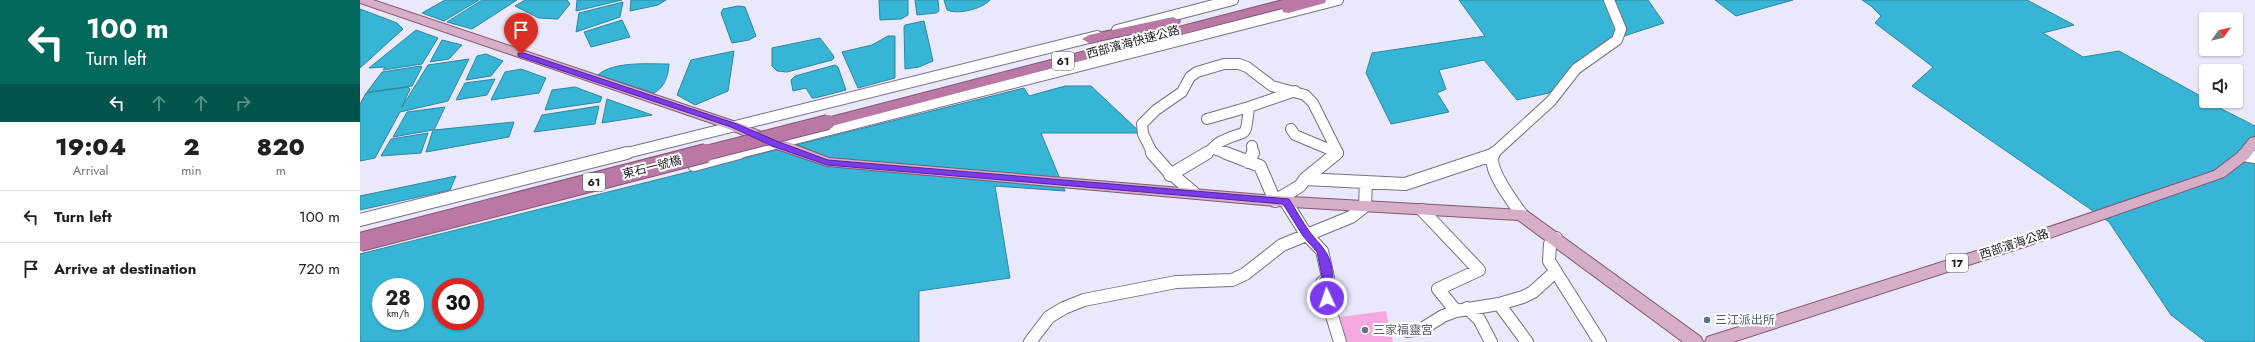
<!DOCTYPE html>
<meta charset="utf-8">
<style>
:root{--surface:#fff;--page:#f2f2f2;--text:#202124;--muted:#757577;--line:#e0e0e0}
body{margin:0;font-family:Jost,"Noto Sans TC",sans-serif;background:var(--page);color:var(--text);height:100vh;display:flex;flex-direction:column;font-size:15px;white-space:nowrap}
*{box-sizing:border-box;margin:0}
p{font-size:13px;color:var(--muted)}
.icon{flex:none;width:22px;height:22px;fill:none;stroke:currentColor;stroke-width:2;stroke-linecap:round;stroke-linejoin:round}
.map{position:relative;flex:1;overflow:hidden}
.sheet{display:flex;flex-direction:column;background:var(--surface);width:360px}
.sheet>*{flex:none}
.top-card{background:#00695c;color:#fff;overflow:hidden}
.needle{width:26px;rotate:56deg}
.controls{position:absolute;left:1839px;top:12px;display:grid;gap:8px}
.controls a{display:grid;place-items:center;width:44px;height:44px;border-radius:4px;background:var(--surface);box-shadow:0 1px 3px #0004;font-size:20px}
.speed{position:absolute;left:12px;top:278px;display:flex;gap:8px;font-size:20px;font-weight:700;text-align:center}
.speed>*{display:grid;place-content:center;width:52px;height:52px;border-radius:50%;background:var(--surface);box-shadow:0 1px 3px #0004;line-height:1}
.speed small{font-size:10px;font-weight:400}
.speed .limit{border:6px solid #d22;background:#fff;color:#111}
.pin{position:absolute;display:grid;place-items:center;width:34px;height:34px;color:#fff;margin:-41px -17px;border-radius:50% 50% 50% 0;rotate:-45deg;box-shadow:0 0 4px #0007}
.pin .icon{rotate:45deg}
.me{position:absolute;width:44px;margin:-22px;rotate:357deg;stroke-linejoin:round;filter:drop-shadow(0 0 3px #0008)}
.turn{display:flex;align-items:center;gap:14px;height:84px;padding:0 20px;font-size:18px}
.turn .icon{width:52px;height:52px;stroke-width:2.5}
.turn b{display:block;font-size:28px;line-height:34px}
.lanes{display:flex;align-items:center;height:38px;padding:0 20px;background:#0003;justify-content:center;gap:20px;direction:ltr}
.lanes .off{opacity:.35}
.eta{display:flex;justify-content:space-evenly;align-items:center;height:68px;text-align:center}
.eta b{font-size:24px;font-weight:800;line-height:28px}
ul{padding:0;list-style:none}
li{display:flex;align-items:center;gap:12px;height:52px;padding:0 20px;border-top:1px solid var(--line)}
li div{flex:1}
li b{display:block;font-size:15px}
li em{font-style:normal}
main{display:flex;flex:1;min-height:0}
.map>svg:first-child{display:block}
.water{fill:#37b5d6;stroke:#2f86a0;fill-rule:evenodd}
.building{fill:#f5a7df}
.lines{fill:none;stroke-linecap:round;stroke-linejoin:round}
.minor-far1-casing{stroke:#747283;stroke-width:12}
.minor-casing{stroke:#747283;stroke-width:14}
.major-casing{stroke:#825776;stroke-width:2}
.highway-casing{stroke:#825776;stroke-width:2}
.minor-far1{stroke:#fff;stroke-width:10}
.minor{stroke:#fff;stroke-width:12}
.major{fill:#d6aec8;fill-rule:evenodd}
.highway{fill:#ba78a4;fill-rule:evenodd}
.highway-bridge-far1-casing{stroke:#825776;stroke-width:16;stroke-linecap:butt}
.highway-bridge-casing{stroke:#825776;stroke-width:20;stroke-linecap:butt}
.highway-bridge-far1{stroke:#ba78a4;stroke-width:14}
.highway-bridge{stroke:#ba78a4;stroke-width:18}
.route{fill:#7c3aed;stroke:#51269a}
.service-dot{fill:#5c6f8a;stroke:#fff;stroke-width:1.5}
.worship-dot{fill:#6b7280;stroke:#fff;stroke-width:1.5}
.labels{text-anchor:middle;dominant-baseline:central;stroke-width:4;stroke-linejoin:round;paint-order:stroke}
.shield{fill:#fff;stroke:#5f5f64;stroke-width:1}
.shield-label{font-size:11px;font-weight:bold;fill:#1b1a21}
.street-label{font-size:12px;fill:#1b1a21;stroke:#fff}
.service-label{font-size:12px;fill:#4e5e75;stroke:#fff;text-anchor:start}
.worship-label{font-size:12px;fill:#5b616d;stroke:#fff;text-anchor:start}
</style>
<main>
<section class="sheet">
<div class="top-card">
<div class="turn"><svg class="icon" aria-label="left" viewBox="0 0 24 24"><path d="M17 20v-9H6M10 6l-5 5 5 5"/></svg><div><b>100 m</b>Turn left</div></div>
<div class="lanes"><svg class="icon" aria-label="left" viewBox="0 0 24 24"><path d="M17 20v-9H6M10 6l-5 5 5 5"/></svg><svg class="icon off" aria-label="ahead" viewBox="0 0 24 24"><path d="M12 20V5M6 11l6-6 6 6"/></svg><svg class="icon off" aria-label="ahead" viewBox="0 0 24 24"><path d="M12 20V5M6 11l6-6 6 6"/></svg><svg class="icon off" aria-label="right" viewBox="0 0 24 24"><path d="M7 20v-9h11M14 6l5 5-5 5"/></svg></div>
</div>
<div class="eta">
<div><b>19:04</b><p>Arrival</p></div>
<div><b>2</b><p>min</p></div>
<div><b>820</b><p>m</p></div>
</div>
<ul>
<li><svg class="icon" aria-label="left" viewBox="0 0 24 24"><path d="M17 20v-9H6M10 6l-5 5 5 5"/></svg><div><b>Turn left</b></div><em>100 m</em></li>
<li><svg class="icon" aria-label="arrive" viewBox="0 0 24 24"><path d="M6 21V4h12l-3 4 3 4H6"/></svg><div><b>Arrive at destination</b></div><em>720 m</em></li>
</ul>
</section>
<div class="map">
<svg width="1895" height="342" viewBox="0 0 1895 342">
<rect width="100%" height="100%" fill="#eae8fb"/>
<path class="water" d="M85,0H119L84,21L62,13Z
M122,0H157L112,29L87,22Z
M165,0H207L210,4L198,19L179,18L155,6Z
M217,0H262L216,11Z
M271,0H306L298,5L270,11Z
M519,0H548V15L541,19L520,20Z
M555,0H578L579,11L576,13L557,15Z
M584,0H630C622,9 598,15 587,10Z
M1099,0H1288L1304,23L1252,40L1189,93L1157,100L1124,60L1079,70L1086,89L1077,93L1089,112L1031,124L1006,73L1012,53L1125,36Z
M1355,0H1433L1376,16Z
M1502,0H1667L1714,25L1683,33L1723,57L1759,51L1846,99V101L1895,126V342H1846L1811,315L1749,222L1552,86L1573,67L1515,23L1521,16L1511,6Z
M263,2L260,17L216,32L219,13Z
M378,6L385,7L396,36L389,40L372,43L361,13L363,9Z
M0,9L37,23L43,29L0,68Z
M262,20L270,37L231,47L224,32Z
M564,21L573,61L559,67L545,69L544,27L545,25Z
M56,30L78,38L62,64L23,70L25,67L9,68Z
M528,36H535V78L498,88L482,52L512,45Z
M460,38L473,55L474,58L472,60L427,72L417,71L412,66V48Z
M82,40L102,45L89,59L70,62Z
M374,51L368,91L335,105L317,95L331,60Z
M126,54L143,61L131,76L106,80L117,56Z
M109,59L88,101L40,112L15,158L0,161V104L6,93L48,87L50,89L42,107L68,65Z
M309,64C308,76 305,87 294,93L238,75C253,61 290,64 309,64Z
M475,65L478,67L486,90L455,98H452L446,88L433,91L431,80L435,76Z
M61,66L62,67L52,86L7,92L22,72Z
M161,69L186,78L179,93L131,100L145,72Z
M135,79L127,95L96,100L105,83Z
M705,86H731L781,133H681L705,191L635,186L650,278L559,291V342H0V254L664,88L669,96ZM21,287H55V321H21ZM81,287H115V321H81Z
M215,87L242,97L240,102L185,110L192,90Z
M247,99L292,115L242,123Z
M239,106L235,124L174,132L182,115Z
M85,107L74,130L154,122L149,137L66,152L73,130L33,137L47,112Z
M68,133L61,153L21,156L31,139Z
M96,176L90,190L0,210V196Z"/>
<path class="building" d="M1026,311L1033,342H987L980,317Z"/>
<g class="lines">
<defs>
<path id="minor-far1" d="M757,30L873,0
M847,119L889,107
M931,129L935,135L978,153
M892,146L893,154
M854,149L869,154
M263,154L737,36
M376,154L978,0
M793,154L783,134L782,124L796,110L822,92L830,77L837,72L864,64H879L887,67L912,86L945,95L953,103L978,153L976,154
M845,154C851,151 856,143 862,141C888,128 885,142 889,107L935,91
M1133,154L1191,101L1216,69L1257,40L1261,29L1249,0"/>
<path id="minor" d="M792,153L808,171L833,192
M866,153L900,166L915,201L940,186L945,179L977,153
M1134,153C1125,167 1154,203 1162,215
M1884,155L1895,157
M888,162L893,153
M334,165L379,153
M810,175L847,153
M945,179L1045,184L1132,155
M926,202L946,234L962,251L968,277L962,283L980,342
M1062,210L1119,270L1078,289L1096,311
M0,220L267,153
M1196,238L1190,244L1189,261L1240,342
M1139,304L1167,342
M1107,308L1119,319L1131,342
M1047,331L1062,329L1083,316L1096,311L1139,304L1163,297L1173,292L1195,272
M670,342L689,317L704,308L724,300L816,282L872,280L885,274L922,245L991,217L1005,206L1006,182"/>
<path id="major" d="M0,0H13L379,123L469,158L915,196L1162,210L1167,211L1341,337L1343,342H1323L1158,220L915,206L467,166L411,147L369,129L0,3Z
M1895,137V150L1889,158L1864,177L1667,246L1373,342H1345L1347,337L1657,238L1854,171L1879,152L1890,138Z"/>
<path id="highway" d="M923,0H966L965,3L928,13L923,12L922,8L468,127L463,125L460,122L463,119Z
M813,17L820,21L818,24L729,43L722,39L729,35Z"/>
</defs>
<use href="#minor-far1" class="minor-far1-casing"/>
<use href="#minor" class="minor-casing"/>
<use href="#major" class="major-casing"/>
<use href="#highway" class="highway-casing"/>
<use href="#minor-far1" class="minor-far1"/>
<use href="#minor" class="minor"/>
<use href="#major" class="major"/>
<use href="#highway" class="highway"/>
<defs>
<path id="highway-bridge-far1" d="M342,154L468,122"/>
<path id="highway-bridge" d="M0,242L346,153"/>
</defs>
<use href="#highway-bridge-far1" class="highway-bridge-far1-casing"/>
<use href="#highway-bridge" class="highway-bridge-casing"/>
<use href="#highway-bridge-far1" class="highway-bridge-far1"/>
<use href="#highway-bridge" class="highway-bridge"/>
</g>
<path class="route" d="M158,53H164L377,124L419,142L468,160L929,199C936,210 942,221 949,231C964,250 970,251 973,277L968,284L972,298L967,301L961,298L957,283L962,276L957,252L943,236L923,204L467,165L412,146L371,127L158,56Z"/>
<circle class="service-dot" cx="1347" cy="320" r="4"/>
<circle class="worship-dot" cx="1005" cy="330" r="4"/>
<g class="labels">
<g class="shield">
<rect x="692" y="52" width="22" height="18" rx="3"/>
<rect x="223" y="173" width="22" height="18" rx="3"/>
<rect x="1586" y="254" width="22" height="18" rx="3"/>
</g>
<g class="shield-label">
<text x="703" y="61">61</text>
<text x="234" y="182">61</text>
<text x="1597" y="263">17</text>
</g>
<g class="street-label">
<text transform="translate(773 42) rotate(-15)">西部濱海快速公路</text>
<text transform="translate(292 167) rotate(-14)">東石一號橋</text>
<text transform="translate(1654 244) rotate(-18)">西部濱海公路</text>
</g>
<g class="service-label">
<text x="1355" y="320">三江派出所</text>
</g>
<g class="worship-label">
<text x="1013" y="330">三家福靈宮</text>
</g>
</g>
</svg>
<div class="controls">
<a><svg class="needle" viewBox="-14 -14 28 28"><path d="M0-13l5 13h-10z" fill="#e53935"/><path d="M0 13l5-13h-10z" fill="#757577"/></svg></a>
<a><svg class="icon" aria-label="sound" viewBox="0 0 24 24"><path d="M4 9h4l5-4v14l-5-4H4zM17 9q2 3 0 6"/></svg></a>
</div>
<div class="speed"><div>28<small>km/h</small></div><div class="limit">30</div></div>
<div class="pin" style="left:161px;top:54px;background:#d93025"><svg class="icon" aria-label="arrive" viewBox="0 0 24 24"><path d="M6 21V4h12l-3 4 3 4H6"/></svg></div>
<svg class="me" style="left:967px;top:298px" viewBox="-20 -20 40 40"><circle r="17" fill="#7c3aed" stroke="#fff" stroke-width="3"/><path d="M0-11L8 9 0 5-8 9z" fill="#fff"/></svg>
</div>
</main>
